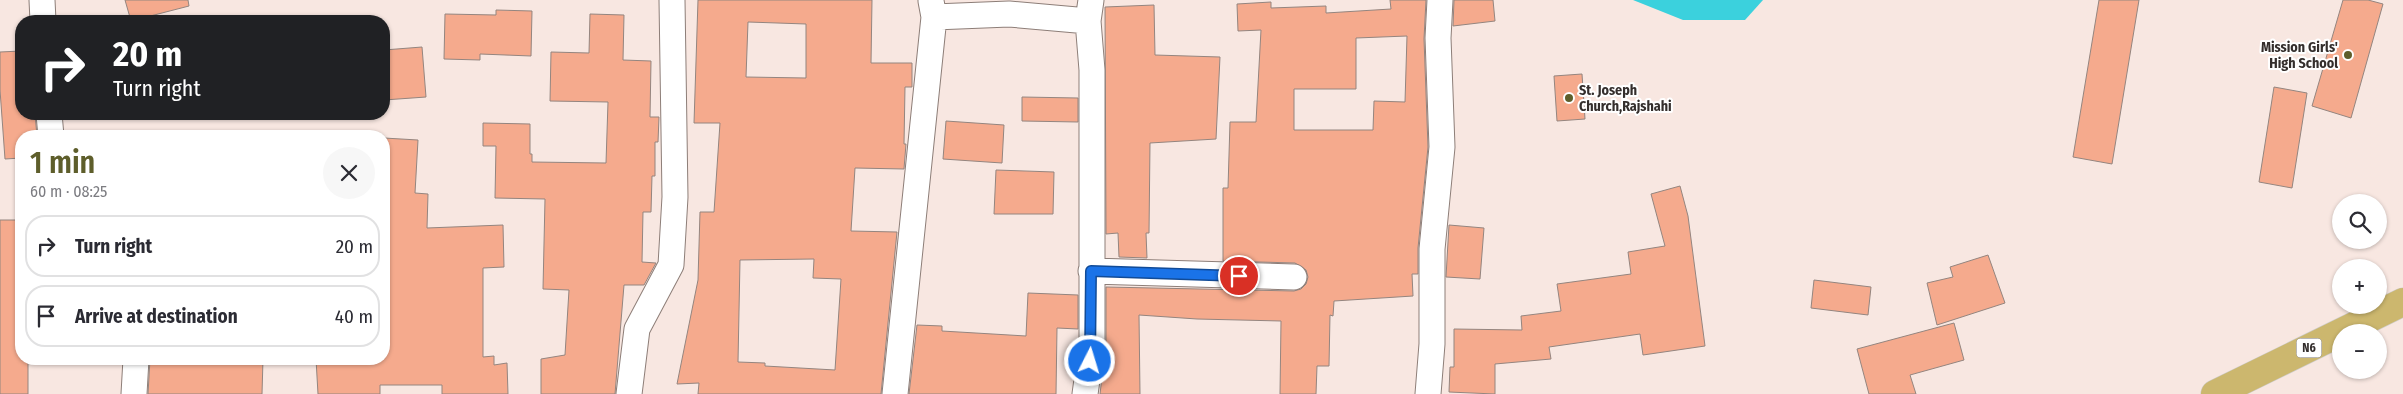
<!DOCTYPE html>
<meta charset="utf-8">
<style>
:root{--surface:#fff;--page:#f7f7f7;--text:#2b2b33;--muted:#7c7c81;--line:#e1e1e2;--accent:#5e5e2b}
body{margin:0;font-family:"Fira Sans Condensed",sans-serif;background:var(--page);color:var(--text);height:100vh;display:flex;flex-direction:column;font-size:19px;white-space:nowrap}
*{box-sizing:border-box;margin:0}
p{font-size:16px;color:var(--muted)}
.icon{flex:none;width:28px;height:28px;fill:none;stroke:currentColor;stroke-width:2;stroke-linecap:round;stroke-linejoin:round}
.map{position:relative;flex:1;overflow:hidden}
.side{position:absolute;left:15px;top:130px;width:375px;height:235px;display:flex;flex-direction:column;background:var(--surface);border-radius:20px;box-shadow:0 1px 4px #0004}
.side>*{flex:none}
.banner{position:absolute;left:15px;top:15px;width:375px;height:105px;border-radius:20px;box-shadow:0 1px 4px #0004;background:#202124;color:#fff;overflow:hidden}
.tools{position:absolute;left:2332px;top:194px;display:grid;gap:10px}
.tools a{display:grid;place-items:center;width:55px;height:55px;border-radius:50%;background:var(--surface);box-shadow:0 1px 4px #0004;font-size:25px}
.pin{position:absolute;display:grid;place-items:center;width:42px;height:42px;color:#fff;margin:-21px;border:2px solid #fff;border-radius:50%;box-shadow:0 1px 5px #0007}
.me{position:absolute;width:55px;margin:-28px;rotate:5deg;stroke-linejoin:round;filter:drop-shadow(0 0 4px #0008)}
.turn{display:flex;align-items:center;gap:18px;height:105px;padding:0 15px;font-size:22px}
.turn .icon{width:65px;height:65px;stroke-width:2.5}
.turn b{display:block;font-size:35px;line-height:42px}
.round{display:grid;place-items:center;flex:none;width:52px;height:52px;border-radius:26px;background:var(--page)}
.headline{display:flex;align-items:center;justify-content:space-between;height:85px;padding:0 15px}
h1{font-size:30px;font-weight:600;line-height:38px;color:var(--accent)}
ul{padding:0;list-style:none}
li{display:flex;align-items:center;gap:15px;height:62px;margin:0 10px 8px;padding:0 5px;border:2px solid var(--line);border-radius:20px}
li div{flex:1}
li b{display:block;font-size:19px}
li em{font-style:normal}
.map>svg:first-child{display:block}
.water{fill:#3bd1dd}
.building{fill:#f5aa8d;stroke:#94857f;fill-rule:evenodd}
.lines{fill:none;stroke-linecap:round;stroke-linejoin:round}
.minor-casing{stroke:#8d7e78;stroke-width:27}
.trunk-casing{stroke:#cecdcc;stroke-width:29}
.minor{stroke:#fff;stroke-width:25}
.trunk{stroke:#ccb76e;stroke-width:28}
.route-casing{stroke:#114b97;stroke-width:12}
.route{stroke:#1a73e8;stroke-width:9}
.poi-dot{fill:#5e5e2b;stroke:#fff;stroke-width:2}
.labels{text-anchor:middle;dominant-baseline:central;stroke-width:4;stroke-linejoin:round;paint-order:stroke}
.shield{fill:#fff;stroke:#716d6b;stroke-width:1}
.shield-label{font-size:12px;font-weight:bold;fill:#342e2c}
.poi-label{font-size:14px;font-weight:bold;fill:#342e2c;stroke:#fff;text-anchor:end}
</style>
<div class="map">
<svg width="2403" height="394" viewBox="0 0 2403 394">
<rect width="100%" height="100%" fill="#f8e7e1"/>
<path class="water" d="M1633,0H1763L1745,20H1683Z"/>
<path class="building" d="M125,0H188L189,6L131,21Z
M698,0H872L871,63H912V87H905L904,144H906L904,169L855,168L851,231L897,232L881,394H698L699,383L677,384L698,280L700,212H714L720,123H694ZM748,22L806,24V78L746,77ZM814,259L813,278L841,279L835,370L765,366V363L738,362L740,260Z
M1390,0H1426L1424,39L1428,147L1418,248V274H1412L1413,296L1334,301L1333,316L1330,315L1329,366H1317L1316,394H1280L1281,321L1197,319L1139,315L1140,394H1100L1106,344V287L1294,291L1301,289L1306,284L1308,277L1306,270L1295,263L1223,261V188H1228L1230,122H1256L1261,30L1238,31L1237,4L1271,2V8L1326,6V13L1391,9ZM1407,36L1405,102L1374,101L1373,130H1294V89H1356V38Z
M1454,0H1493L1495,21L1453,26Z
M2099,0H2139L2112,164L2073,157Z
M2343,0H2368L2383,4L2351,118L2312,106Z
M1154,5L1155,55L1220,57L1216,139L1150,143L1149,233H1146L1147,258L1119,257L1118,233L1106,234L1105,7Z
M496,10L532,11L531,56L480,54V60L444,59L445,14L496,15Z
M590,14L624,15L623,60L651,61L650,117H659L658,142H655V176H652L651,212H643L642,262L656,263L644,285H624L615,394H541V359L565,355L569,290L543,289L545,199L495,198L496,146H483V123L530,124V154H532V162L606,163L608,102L550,101L551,52L589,53Z
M422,47L426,97L384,100V50Z
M21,51V114H35L37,136H21V158L5,159L0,90V52Z
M1582,74L1585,119L1557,121L1554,76Z
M2274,87L2307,93L2292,188L2259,182Z
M1022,97L1078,98V122L1022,121Z
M946,121L1004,125L1002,163L943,159Z
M384,138L418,140L415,193L428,194L427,228L503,225L504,267L483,268V357L494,356V365L507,363L508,394H442V385H380V394H318L316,359H384V266L387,215L384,214Z
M996,170L1054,172L1053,214H994Z
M1680,186L1688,216L1705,346L1643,355L1640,334L1549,347L1551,359L1495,364V394L1449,392L1450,367H1454V329L1522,330L1521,316L1561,311L1557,284L1631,274L1628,252L1665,246L1651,194Z
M0,220H21V359H28V394H0Z
M1449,225L1484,228L1480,279L1446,277Z
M1988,255L2005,303L1937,325L1927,283L1953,277L1950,267Z
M1814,280L1871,287L1868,315L1811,308Z
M1028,293L1078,295V329L1057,328L1056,394H909L917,325L942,326V331L1026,336Z
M1954,323L1964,360L1910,375L1916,394H1869L1857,349Z
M150,359H263L262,394H148Z"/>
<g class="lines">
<defs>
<path id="minor" d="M42,0L43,21
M934,17L1009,14L1088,21L1092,70V344L1085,394
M1088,21L1091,0
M49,114L51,136
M1091,271L1294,277
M134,394L136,359
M629,394L637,329L671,265L675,197L672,0
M895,394L934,17L931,1
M1428,394L1432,344V249L1442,147L1438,38L1440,0"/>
<path id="trunk" d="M2215,394L2403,302"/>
</defs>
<use href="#minor" class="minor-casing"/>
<use href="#trunk" class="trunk-casing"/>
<use href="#minor" class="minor"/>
<use href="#trunk" class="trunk"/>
</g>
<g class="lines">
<defs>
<path id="route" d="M1090,361L1091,271L1239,276"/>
</defs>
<use href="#route" class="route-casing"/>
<use href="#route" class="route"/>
</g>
<g class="poi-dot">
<circle cx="2348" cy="55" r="5"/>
<circle cx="1569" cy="98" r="5"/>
</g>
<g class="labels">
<rect class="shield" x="2296.5" y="338.5" width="25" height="19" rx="4"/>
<g class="shield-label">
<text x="2309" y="348">N6</text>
</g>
<g class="poi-label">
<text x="2338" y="47">Mission Girls'<tspan x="2338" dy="16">High School</tspan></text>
<text x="1579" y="90" text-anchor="start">St. Joseph<tspan x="1579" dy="16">Church,Rajshahi</tspan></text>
</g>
</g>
</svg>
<div class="tools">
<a><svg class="icon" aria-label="search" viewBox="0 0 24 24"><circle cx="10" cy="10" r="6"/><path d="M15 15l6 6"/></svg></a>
<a>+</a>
<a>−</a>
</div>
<div class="pin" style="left:1239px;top:276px;background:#d93025"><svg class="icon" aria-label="arrive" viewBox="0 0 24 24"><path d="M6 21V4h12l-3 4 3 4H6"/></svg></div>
<svg class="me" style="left:1090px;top:361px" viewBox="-20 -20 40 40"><circle r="17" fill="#1a73e8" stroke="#fff" stroke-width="3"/><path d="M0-11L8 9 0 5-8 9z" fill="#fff"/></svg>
<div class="banner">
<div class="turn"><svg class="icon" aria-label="right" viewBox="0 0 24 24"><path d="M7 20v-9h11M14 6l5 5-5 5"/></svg><div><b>20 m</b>Turn right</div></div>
</div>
<section class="side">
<div class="headline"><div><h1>1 min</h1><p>60 m · 08:25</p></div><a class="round"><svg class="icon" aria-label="close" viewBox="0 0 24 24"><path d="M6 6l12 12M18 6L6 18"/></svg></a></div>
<ul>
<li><svg class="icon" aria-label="right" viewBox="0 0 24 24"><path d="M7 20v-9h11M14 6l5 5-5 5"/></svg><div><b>Turn right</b></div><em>20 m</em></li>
<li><svg class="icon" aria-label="arrive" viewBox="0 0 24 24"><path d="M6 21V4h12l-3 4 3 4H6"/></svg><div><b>Arrive at destination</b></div><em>40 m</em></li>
</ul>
</section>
</div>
